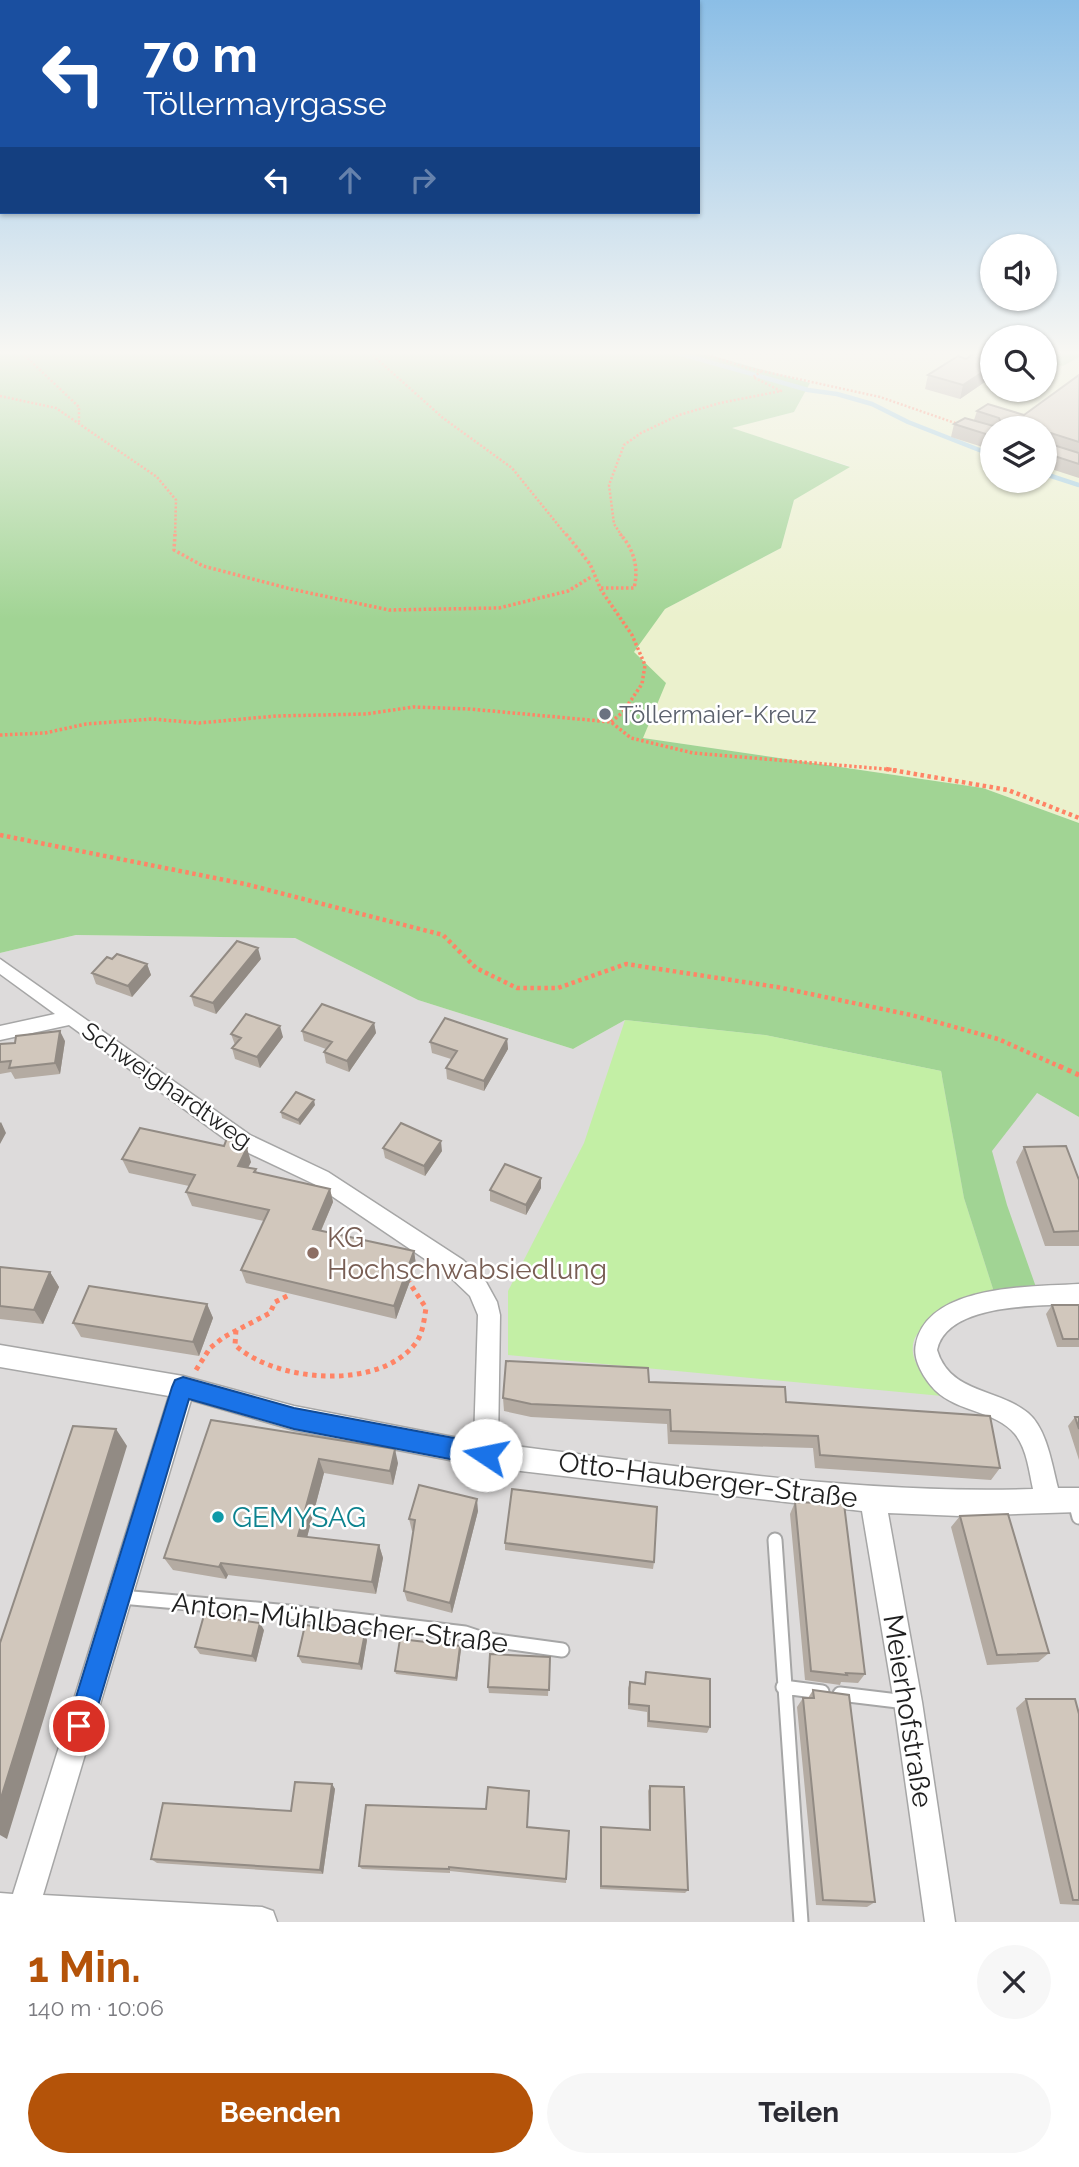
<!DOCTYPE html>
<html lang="de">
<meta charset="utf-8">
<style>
:root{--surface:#fff;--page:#f7f7f7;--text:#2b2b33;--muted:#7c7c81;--accent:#b45309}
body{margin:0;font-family:Raleway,sans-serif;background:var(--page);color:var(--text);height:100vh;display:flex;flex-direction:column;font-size:26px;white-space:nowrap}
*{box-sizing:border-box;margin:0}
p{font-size:23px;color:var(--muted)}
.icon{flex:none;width:38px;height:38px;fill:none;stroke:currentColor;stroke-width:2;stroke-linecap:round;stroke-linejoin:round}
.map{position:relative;height:1922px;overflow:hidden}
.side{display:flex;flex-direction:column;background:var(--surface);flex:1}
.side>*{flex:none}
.top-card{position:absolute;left:0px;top:0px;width:700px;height:214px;box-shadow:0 2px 5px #0004;background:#1a4fa0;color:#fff;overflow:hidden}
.buttons{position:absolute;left:980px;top:234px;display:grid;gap:14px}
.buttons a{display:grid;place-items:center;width:77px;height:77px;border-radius:50%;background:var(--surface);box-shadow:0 2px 5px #0004;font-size:35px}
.pin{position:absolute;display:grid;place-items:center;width:60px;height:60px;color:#fff;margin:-30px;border:4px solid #fff;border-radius:50%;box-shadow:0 2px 7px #0007}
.me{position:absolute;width:77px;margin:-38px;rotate:281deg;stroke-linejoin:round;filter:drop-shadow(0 0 5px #0008)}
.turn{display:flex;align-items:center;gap:24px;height:147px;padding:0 28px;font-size:32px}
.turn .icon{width:91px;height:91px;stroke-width:2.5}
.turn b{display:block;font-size:49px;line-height:60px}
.lanes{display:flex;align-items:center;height:66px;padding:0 28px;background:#0003;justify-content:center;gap:35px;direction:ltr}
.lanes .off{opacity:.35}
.round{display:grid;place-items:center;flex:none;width:74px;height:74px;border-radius:37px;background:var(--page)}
.head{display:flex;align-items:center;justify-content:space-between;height:119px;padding:0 28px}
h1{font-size:42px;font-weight:700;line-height:52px;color:var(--accent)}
.action{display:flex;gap:14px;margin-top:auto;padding:14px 28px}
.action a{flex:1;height:80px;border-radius:42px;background:var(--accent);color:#fff;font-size:28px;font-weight:700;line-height:80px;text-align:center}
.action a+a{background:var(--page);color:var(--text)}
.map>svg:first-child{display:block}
.residential{fill:#dddbdb}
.farmland{fill:#ebf1cd;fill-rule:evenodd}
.grass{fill:#c3efa5}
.forest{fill:#a1d494}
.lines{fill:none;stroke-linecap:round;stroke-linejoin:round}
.stream{stroke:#a0cde2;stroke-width:4.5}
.service-casing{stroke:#a6a6a6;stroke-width:17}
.minor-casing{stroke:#a6a6a6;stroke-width:3}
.path-far3{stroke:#ff8466;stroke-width:2.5;stroke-dasharray:2 2;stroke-linecap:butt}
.path-far2{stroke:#ff8466;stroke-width:3.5;stroke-dasharray:2.5 2.5;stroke-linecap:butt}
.path-far1{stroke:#ff8466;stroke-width:4.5;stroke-dasharray:3.5 3.5;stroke-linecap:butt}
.path{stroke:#ff8466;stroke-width:5;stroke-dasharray:4.5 4.5;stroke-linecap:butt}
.service{stroke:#fff;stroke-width:13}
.minor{fill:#fff;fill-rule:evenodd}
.wall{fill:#b4aba2}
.shaded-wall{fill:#928b84}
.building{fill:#d1c7bc;stroke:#928b84;stroke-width:2}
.route{fill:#1a73e8;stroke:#114b97;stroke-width:2}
.worship-dot{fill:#6b7280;stroke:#fff;stroke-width:2.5}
.education-dot{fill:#8d6e63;stroke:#fff;stroke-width:2.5}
.culture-dot{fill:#0f9aa8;stroke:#fff;stroke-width:2.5}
.labels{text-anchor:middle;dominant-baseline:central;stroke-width:5;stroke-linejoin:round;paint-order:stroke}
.worship-label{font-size:24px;fill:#5b616d;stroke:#fff;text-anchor:start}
.street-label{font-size:24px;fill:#1f1f1f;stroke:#fff}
.near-education-label{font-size:28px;fill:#785e54;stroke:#fff;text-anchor:start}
.near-street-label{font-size:28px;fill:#1f1f1f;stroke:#fff}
.near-culture-label{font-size:28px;fill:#0d838f;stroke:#fff;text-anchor:start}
</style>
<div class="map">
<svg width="1079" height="1922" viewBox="0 0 1079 1922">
<rect width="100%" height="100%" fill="#f0ede4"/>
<path class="residential" d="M76,935L295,938L418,1000L573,1049L625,1020L1037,1093L1079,1117V1922H0V953Z"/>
<path class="farmland" d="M692,350H981L992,352V390H1045V362L1063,366L1079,357V823L983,788L643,738L633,652L665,609L781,548L794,500L849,466L731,428L794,412L810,383ZM992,429H1045V481H992Z"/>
<path class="grass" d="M625,1020L765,1035L941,1071L964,1198L994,1292C938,1317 874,1331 942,1396L508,1355V1291L584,1143Z"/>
<path class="forest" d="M0,350H692L810,383L794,412L732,428L850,467L794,500L781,548L665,609L634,652L666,683L643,738L983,788L1079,823V1117L1037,1093L992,1151L1007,1205L1037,1290L994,1292L964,1198L941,1071L765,1035L625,1020L573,1049L418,1000L295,938L76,935L0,953Z
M1045,350H1079V357L1063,366L1045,362Z"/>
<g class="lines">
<path class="stream" d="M667,350L808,390L837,394L872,404L908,422L992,455
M1045,474L1079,485"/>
<defs>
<path id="service" d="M1075,1502L1079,1517
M775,1540L801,1922
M121,1597L289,1612L465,1633L483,1639L562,1650
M783,1687L822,1692
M840,1694L906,1702"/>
<path id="minor" d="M0,959L250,1135L328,1172L463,1260L486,1282L497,1302L500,1315L498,1444C676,1465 854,1495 1033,1489C1029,1471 1027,1449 1015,1434C996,1411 958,1412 936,1391C925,1380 912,1360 916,1344C928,1284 1032,1287 1079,1284V1304C1042,1306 947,1302 937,1350C950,1394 998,1388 1028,1413C1047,1429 1052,1465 1058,1488H1079V1512L960,1516L888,1513L922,1702L955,1922H925L894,1702L862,1511L486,1467L294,1430L191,1400L43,1895L262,1907L273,1911L277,1922H0V1893L13,1894L169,1396L0,1367V1345L183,1376L294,1406L474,1441L478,1315L470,1296L447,1274L314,1184L236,1147L69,1025L0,1040V1026L55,1014L0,974Z"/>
</defs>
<use href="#service" class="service-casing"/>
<use href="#minor" class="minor-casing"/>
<path class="path-far3" d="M19,350L79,407V422
M367,350L443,418L512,468L567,536
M692,350L748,368L880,397L958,424
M0,396L56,408L157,477L176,500L175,536
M622,536L614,524L609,485L624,445L641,433L679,415L720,403L781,391L753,377L762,371"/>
<path class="path-far2" d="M175,534L174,550L203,566L291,589L389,610L499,608L568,591L591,577
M566,534L590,564L601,590L632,635L645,665L642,684L623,712L611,722
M601,588H634C639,568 634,549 620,534
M0,735L45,733L86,724L152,719L199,723L276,716L366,714L413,707L470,709L611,722L631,738L693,753L897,770"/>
<path class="path-far1" d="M886,769L1008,790L1079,818
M0,835L245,884L443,935L476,968L517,988H558L626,964L777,987L911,1015L998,1039L1063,1068"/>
<path class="path" d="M1059,1066L1079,1075
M236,1330L235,1345C275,1382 378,1391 415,1344C423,1334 424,1320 426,1308L409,1282
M196,1370L210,1348L224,1337L270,1313L275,1302L291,1294"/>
<use href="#service" class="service"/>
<use href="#minor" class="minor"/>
</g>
<path class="wall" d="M992,350V377L960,399L925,389L928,375L966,359Z
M1079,375V478L1045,467V429H992V450L951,437L954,424L974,420L977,411L1024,415Z
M112,959L147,964L151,975L132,997L96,984L92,973Z
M261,959L216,1014L194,1006L191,996Z
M374,1023L376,1033L349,1072L326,1063L324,1052L326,1049L304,1041L302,1031Z
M231,1034L283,1037L260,1068L235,1059L232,1048L235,1045Z
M507,1039L508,1049L484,1091L447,1079L446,1068L451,1059L432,1053L430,1042Z
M65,1041L60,1074L15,1079L11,1072L0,1074V1044L15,1043Z
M315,1105L300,1125L282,1118L281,1112Z
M224,1146L251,1162L248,1168L256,1169L257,1173L330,1189L333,1202L321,1231L414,1251L416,1265L396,1319L246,1283L241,1270L264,1221L192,1206L186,1192L189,1186L129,1173L122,1159Z
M1024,1147L1079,1180V1246H1045L1016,1162Z
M383,1148L442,1151L425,1176L385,1158Z
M541,1178V1188L526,1215L490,1201V1190Z
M0,1267L50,1272L59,1287L43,1324L0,1319Z
M207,1304L213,1318L199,1356L81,1337L73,1323Z
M1052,1305H1079V1347H1057L1046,1314Z
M649,1382L786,1402L1000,1468L991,1480L815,1468L813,1448L668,1444L667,1424L531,1417L504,1411L503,1398Z
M1075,1417H1079V1460L1068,1426Z
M211,1420L398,1463L393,1485L324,1473L307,1537L379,1545L383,1558L376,1594L228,1575L226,1579L173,1570L164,1558Z
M795,1502L865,1674L858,1683L841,1682L840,1685L805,1680L790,1514Z
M478,1511L452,1613L407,1601L404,1591L413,1531H412L409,1519Z
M960,1516L1049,1653L1038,1662L987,1665L951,1527Z
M505,1543L654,1562L653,1569L505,1550Z
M264,1630L256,1662L200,1654L195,1647Z
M367,1640L362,1670L302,1663L298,1656Z
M461,1649L457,1681L396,1674L395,1671Z
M550,1657L548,1696L489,1693L488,1687Z
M646,1672L710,1727L707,1733L647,1727V1712L628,1709V1688L630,1682L644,1684Z
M813,1690L875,1902L867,1907L816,1905L797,1707L803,1698H808Z
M1026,1699L1079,1714V1905L1060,1904L1016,1708Z
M332,1784L335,1789L323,1874L157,1863L151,1859L291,1811Z
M650,1786L688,1890L685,1893L600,1889V1831L601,1827L649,1829L648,1791Z
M527,1827L569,1831L566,1883L450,1871V1873L362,1869L359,1866Z"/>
<path class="shaded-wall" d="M992,366V377L960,399L963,385Z
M1051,433L1047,446L1045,447V437Z
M258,948L261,959L216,1014L213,1003Z
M147,964L151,975L132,997L128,986Z
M374,1023L376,1033L349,1072L347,1061Z
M280,1026L283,1037L260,1068L257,1057Z
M60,1031L65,1041L60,1074L55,1063Z
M507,1039L508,1049L484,1091V1081Z
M314,1100L315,1105L300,1125L298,1120Z
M1,1122L6,1133L0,1144V1123Z
M441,1141L442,1151L425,1176L424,1166Z
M247,1148L251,1162L242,1179L238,1166Z
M541,1178V1188L526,1215V1205Z
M330,1189L333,1202L316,1242L313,1229Z
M414,1251L416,1265L396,1319L394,1306Z
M50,1272L59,1287L43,1324L34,1310Z
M207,1304L213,1318L199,1356L193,1342Z
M116,1429L127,1446L7,1839L0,1835V1801Z
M395,1449L398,1463L393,1485L390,1471Z
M319,1459L324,1473L304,1549L298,1536Z
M477,1499L478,1511L452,1613L450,1603Z
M379,1545L383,1558L376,1594L372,1582Z
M221,1563L228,1575L226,1579L219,1567Z
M260,1623L264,1630L256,1662L252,1656Z
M365,1633L367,1640L362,1670L359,1664Z
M460,1646L461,1649L457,1681L456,1678Z
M332,1784L335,1789L323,1874L320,1870Z"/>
<path class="building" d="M979,350H992V366L963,385L928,375L958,356L966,359Z
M1079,375V442L1051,433L1045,437V429H992V436L954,424L965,418L997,427L1001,423L999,418L977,411L988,404L1024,415Z
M1045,439L1047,443L1079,453V464L1045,453Z
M237,941L258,948L213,1003L191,996Z
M117,954L147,964L128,986L92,973L107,957L112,959Z
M322,1004L374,1023L347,1061L324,1052L332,1042L302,1031Z
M246,1014L280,1026L257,1057L232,1048L241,1038L231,1034Z
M445,1018L507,1039L484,1081L446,1068L457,1051L430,1042Z
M60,1031L55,1063L9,1068L11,1061L0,1062V1044L15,1043L16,1036Z
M296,1092L314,1100L298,1120L281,1112Z
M401,1123L441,1141L424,1166L383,1148Z
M140,1128L224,1146L227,1138L247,1148L238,1166L256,1169L254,1172L330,1189L313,1229L414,1251L394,1306L241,1270L269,1210L186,1192L195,1175L122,1159Z
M1066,1146L1079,1180V1231L1054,1232L1024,1147Z
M505,1164L541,1178L526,1205L490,1190Z
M0,1267L50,1272L34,1310L0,1306Z
M89,1286L207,1304L193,1342L73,1323Z
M1052,1305H1079V1339H1063Z
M506,1361L648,1368L649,1382L785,1387L786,1402L990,1416L1000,1468L820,1455L818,1436L671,1431L670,1410L531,1404L503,1398Z
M1075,1417H1079V1429Z
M211,1420L395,1449L390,1471L319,1459L298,1536L379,1545L372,1582L221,1563L219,1567L164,1558Z
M73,1426L116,1429L0,1801V1643Z
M419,1485L477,1499L450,1603L404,1591L415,1520L409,1519Z
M512,1489L657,1507L654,1562L505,1543Z
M795,1502L844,1504L865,1674L846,1673L847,1675L811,1671Z
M1008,1514L1049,1653L997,1655L960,1516Z
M204,1615L260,1623L252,1656L195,1647Z
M305,1625L365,1633L359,1664L298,1656Z
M400,1639L460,1646L456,1678L395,1671Z
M490,1654L550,1657L549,1690L488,1687Z
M646,1672L710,1679V1727L649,1721V1706L629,1704L630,1682L645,1684Z
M813,1690L849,1695L875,1902L823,1900L803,1698H814Z
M1026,1699H1075L1079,1714V1900H1073Z
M295,1782L332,1784L320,1870L151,1859L163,1803L291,1811Z
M650,1786L684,1787L688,1890L601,1886V1827L650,1830Z
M488,1787L529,1791L527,1827L569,1831L566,1879L449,1867V1869L359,1866L366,1805L486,1809Z"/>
<linearGradient id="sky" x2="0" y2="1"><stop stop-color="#8bbee6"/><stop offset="0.57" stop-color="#f8f7f3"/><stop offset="1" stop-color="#f8f7f3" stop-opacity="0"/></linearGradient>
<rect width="1079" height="619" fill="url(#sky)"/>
<path class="route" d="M183,1377L294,1408L486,1444L494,1447L497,1455L494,1463L486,1466L294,1429L189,1399L92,1726L88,1735L79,1739L70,1735L67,1726L172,1387L175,1380Z"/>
<circle class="worship-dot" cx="605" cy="714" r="7"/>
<circle class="education-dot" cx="313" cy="1253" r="7"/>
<circle class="culture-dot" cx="218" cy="1517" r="7"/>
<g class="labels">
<g class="worship-label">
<text x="619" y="714">Töllermaier-Kreuz</text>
</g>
<g class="street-label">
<text transform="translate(167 1085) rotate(35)">Schweighardtweg</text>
</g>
<g class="near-education-label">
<text x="327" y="1237">KG<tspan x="327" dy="32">Hochschwabsiedlung</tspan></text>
</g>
<g class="near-street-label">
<text transform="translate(708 1480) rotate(7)">Otto-Hauberger-Straße</text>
<text transform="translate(340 1623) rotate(7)">Anton-Mühlbacher-Straße</text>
<text transform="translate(908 1711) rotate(81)">Meierhofstraße</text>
</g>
<g class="near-culture-label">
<text x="232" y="1517">GEMYSAG</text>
</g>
</g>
</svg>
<div class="buttons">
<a><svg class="icon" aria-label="sound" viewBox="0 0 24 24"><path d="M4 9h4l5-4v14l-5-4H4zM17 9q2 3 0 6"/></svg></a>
<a><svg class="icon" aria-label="search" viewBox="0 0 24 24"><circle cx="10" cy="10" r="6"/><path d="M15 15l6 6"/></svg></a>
<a><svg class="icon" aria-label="layers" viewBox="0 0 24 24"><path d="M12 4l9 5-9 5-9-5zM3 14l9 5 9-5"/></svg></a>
</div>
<div class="pin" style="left:79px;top:1726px;background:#d93025"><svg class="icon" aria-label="arrive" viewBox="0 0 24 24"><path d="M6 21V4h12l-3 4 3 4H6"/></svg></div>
<svg class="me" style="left:486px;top:1455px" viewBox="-20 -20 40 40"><circle r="19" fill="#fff"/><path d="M0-13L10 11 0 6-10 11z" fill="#1a73e8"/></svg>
<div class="top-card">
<div class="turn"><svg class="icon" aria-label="left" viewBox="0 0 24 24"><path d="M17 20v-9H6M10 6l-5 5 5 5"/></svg><div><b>70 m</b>Töllermayrgasse</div></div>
<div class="lanes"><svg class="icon" aria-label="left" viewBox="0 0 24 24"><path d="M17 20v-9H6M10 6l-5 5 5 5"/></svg><svg class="icon off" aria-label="ahead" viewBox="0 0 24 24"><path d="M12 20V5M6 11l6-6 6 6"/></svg><svg class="icon off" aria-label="right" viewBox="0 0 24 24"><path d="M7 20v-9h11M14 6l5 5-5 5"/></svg></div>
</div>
</div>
<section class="side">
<div class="head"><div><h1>1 Min.</h1><p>140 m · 10:06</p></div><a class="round"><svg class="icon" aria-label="close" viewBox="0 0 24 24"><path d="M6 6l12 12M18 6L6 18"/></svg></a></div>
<div class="action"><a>Beenden</a><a>Teilen</a></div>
</section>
